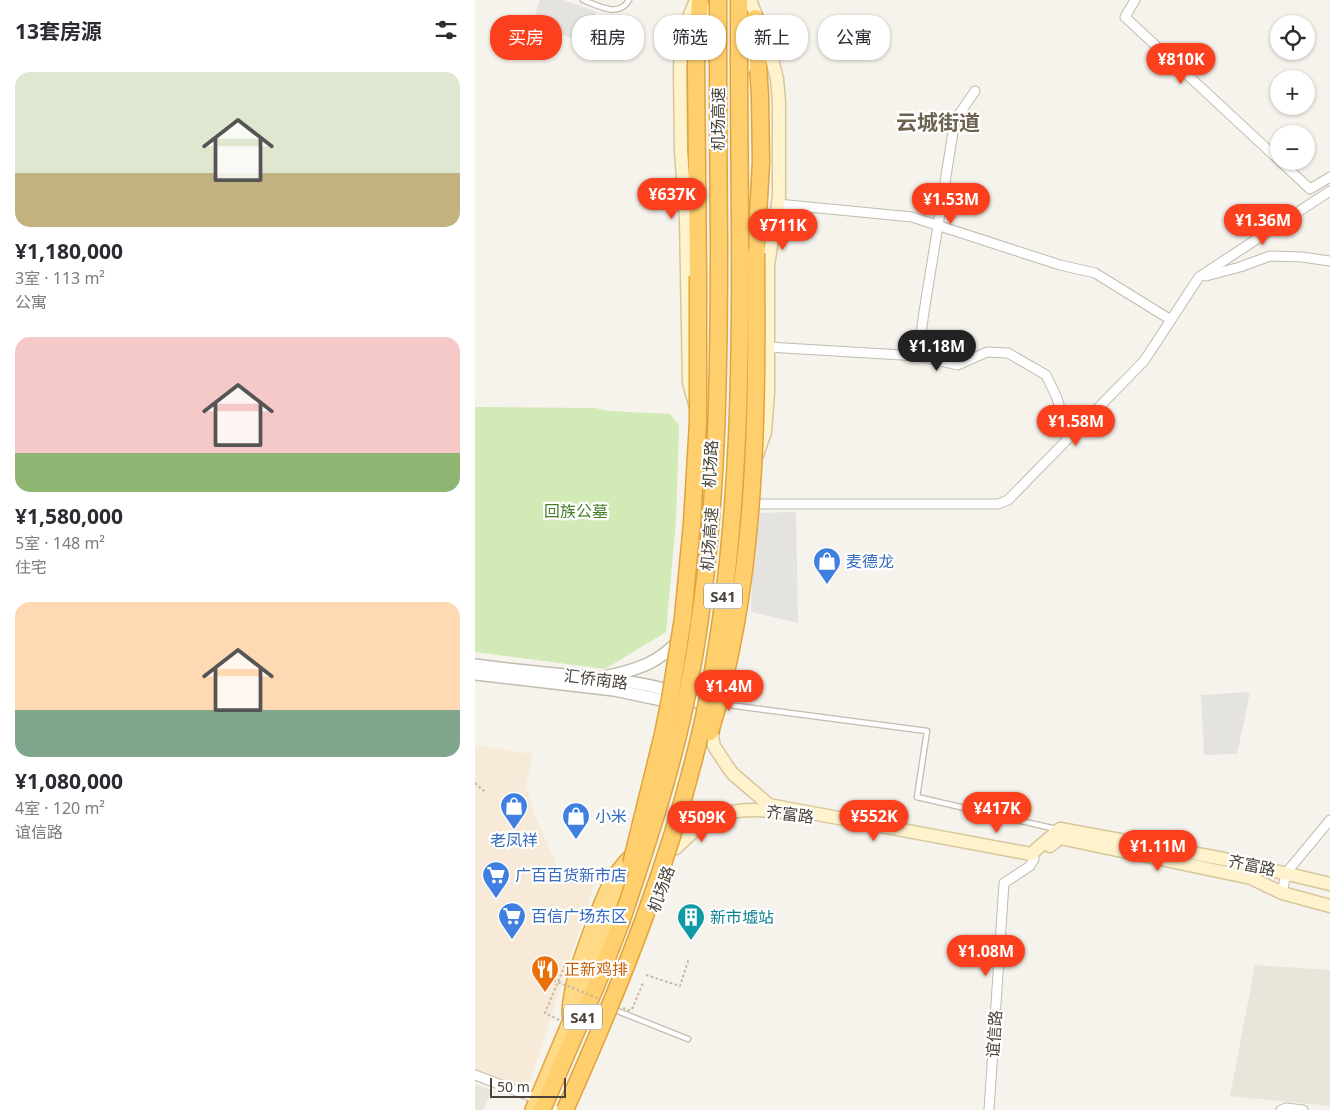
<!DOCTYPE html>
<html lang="zh">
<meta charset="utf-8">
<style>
body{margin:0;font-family:"Noto Sans","Noto Sans SC",sans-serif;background:#f7f7f7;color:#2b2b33;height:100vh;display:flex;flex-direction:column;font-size:19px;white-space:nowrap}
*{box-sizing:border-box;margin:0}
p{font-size:16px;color:#7c7c81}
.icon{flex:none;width:28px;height:28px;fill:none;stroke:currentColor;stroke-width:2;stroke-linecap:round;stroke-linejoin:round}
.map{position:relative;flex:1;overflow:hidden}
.details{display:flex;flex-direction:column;background:#fff;width:475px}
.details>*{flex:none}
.guide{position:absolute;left:15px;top:15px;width:475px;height:45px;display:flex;gap:10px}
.controls{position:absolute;left:795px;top:15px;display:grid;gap:10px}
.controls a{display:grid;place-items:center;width:45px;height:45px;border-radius:50%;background:#fff;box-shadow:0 1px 4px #0004;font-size:25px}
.scale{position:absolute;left:15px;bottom:12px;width:76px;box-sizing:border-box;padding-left:5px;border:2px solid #4b4439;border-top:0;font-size:14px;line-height:18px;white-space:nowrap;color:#4b4439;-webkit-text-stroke:4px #fff;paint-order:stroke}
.price{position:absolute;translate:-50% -42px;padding:0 11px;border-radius:18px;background:#fc3f1d;color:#fff;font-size:16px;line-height:32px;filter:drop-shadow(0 1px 2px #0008)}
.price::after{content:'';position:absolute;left:50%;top:30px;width:15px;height:11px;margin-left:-8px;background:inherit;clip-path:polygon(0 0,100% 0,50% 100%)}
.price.active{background:#222;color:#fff}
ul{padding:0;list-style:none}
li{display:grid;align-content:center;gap:10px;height:265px;padding:0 15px}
li span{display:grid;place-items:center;height:155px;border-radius:15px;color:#555}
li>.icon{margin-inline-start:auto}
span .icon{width:90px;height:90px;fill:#fffc;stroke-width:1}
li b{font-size:21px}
h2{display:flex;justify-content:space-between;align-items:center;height:60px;padding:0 15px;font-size:21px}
.pill{padding:0 18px;border-radius:20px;background:#fff;box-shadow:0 1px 4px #0004;font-size:18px;line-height:45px}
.pill.active{background:#fc3f1d;color:#fff}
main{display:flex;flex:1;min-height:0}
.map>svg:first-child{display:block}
</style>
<main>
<section class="details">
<h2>13套房源<svg class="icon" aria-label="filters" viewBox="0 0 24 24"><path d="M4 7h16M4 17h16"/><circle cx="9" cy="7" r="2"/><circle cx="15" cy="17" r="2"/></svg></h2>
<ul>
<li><span style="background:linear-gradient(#dfe7d0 65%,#c2b280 0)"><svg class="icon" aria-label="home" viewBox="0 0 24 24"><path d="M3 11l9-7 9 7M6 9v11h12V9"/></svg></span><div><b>¥1,180,000</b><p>3室 · 113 m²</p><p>公寓</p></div></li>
<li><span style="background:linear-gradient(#f6c9c9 75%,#8fb573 0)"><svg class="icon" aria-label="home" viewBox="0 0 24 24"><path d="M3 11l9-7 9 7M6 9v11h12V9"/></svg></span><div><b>¥1,580,000</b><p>5室 · 148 m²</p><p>住宅</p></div></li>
<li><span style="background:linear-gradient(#ffd9b3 70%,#7fa58c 0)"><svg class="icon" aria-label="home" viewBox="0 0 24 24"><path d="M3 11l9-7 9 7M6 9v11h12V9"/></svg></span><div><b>¥1,080,000</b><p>4室 · 120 m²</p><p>谊信路</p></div></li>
</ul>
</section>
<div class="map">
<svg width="855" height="1110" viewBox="0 0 855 1110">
<rect width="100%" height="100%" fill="#f6f3ec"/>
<g fill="#eae5da">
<polygon points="780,965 855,970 855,1106 755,1096"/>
<polygon points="0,1084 17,1090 8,1110 0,1110"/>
</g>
<polygon fill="#f7ead8" points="0,745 57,754 51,786 59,813 84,871 95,879 120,883 51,1093 0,1074"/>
<polygon fill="#d2eab5" points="0,407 120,408 135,411 195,414 204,425 201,521 191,632 130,669 0,652"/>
<g fill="#e5e3e0">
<polygon points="65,0 88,0 120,11 121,33 118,45 57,24"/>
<polygon points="321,512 323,623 276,612 279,513"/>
<polygon points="775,692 762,754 729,755 726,695"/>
</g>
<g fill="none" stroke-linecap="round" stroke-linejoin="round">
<g stroke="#c2bbae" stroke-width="7">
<g id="service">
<path d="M108 0C124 6 144 18 154 0"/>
<polyline points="246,704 452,731 442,797 581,829"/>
<polyline points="140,1010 213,1039"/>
</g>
</g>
<g stroke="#c2bbae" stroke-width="11">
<g id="minor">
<polyline points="660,0 650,17 804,160"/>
<polyline points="805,161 835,189 855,177"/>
<polyline points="303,204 437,217 585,265 620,273 696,320"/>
<polyline points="731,276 765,267 795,256 827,257 855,261"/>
<polyline points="293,347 443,356 483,365 512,352 533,353 571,375 582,398 586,412 600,431"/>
<polyline points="443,356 449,312 480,120 500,91"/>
<polyline points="265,504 523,504 533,500 669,361 724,277 855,191"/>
<polyline points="807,893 811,873 855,820"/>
<polyline points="0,1075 63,1099"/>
<polyline points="514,1110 529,883 555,866 559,859 556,854"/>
<polyline points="806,1110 811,1108 828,1110"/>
</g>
</g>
<g stroke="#c2bbae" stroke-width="14">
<g id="tertiary">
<path d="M0 665C30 669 61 672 91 675 132 679 202 683 234 710"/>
<polyline points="0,674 139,690 201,703"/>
<path d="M133 676C162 670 185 662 204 640"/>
</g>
</g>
<g stroke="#d6c79b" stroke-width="15">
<g id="secondary">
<polyline points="221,0 211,24 206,48 205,69 206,151 211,219 214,383 220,404 237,435"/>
<polyline points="228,7 238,56"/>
<polyline points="269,69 278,30"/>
<polyline points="266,477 282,455 290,432 293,393 293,265 304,197 304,102 302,79 295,51 275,0"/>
<polyline points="239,725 237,737 239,746 252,766 258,774 294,805 556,854 585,829 749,859 855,884"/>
<polyline points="575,846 585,838 776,878 807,893 855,906"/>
<path d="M201 848C212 838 224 824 238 818 257 809 283 809 304 812"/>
</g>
</g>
<g stroke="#e0a43c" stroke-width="18">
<g id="trunk">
<path d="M95 1014C96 985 106 961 115 935 126 906 134 878 157 856"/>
<polyline points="58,1110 115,975 161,853"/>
</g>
</g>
<g stroke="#e0a43c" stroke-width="19">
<g id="motorway">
<polyline points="264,0 264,57"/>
<polyline points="280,18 285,96 286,162 281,253"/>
<polyline points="223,276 221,66 225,0"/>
<polyline points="67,1110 121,986 146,922"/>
</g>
</g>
<g stroke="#c4b79f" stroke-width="2" stroke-dasharray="2.5 2.5" stroke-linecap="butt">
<polyline points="0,783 10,792"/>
<polyline points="171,975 205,986 214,958"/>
<polyline points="157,1009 168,983"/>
<polyline points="84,1020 70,1013 93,958"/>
</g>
<use href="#service" stroke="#fff" stroke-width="4.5"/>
<use href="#minor" stroke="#fff" stroke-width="9"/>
<use href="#tertiary" stroke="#fff" stroke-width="11"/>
<use href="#secondary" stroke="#fff3cd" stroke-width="12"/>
<use href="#trunk" stroke="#ffd985" stroke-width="15"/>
<use href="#motorway" stroke="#ffcf6e" stroke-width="16"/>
<g stroke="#e0a43c" stroke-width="19" stroke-linecap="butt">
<g id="motorway-bridge">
<path d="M235 732C283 577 282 413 281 253"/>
<polyline points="156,864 188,734 195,699 208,618 217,523 223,422 223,276"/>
<path d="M146 922C173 842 200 762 215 679 242 536 244 389 244 244 243 163 243 81 243 0"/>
<path d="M90 1110C147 983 199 853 229 717 275 501 264 276 264 57"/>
</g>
</g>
<g stroke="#c4b79f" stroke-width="2" stroke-dasharray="2.5 2.5" stroke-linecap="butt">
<polyline points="60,973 125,999"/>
<polyline points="148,1008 157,1011"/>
</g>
<use href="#motorway-bridge" stroke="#ffcf6e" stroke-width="16"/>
</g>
<defs>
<g id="shop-pin" transform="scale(1.4375)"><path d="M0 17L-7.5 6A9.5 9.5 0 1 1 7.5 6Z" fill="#3f7fe0" stroke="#fff"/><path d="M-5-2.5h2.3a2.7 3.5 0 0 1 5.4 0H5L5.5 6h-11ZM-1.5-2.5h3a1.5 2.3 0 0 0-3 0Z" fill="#fff"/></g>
<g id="supermarket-pin" transform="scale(1.4375)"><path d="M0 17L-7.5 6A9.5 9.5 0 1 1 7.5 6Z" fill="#3f7fe0" stroke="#fff"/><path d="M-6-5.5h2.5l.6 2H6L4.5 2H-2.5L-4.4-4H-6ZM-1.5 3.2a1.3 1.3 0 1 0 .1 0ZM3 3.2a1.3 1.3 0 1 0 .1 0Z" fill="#fff"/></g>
<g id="building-pin" transform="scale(1.4375)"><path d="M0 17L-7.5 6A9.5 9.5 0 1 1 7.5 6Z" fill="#0f9aa8" stroke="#fff"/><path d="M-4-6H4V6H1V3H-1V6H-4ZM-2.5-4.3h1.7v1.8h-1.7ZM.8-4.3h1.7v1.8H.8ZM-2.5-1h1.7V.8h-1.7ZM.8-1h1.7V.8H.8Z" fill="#fff"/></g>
<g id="restaurant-pin" transform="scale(1.4375)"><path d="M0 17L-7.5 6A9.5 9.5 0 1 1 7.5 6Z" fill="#e8710a" stroke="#fff"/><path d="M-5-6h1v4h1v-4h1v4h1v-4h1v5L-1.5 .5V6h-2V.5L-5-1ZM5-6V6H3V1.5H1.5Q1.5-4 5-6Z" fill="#fff"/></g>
</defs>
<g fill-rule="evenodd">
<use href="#shop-pin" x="352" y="561"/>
<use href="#shop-pin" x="39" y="806"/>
<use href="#shop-pin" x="101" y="816"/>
<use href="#supermarket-pin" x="21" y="875"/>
<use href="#supermarket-pin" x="37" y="916"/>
<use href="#building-pin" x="216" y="917"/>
<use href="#restaurant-pin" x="70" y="969"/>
</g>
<g text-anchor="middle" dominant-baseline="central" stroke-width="4.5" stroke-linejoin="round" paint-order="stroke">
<g fill="#fff" stroke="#817c74" stroke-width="1">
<rect x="229" y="583.5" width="38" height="25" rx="4"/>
<rect x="89" y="1004.5" width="38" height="25" rx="4"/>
</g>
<g font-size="15" font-weight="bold" fill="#4b4439">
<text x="248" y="596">S41</text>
<text x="108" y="1017">S41</text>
</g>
<g font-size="16" fill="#4b4439" stroke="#fff">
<text transform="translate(243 119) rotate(-90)">机场高速</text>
<text transform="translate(235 464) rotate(-87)">机场路</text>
<text transform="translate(234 539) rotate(-85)">机场高速</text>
<text transform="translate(121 679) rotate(7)">汇侨南路</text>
<text transform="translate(315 814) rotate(7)">齐富路</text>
<text transform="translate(777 865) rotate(12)">齐富路</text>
<text transform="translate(186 889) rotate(-70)">机场路</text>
<text transform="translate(519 1034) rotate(-86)">谊信路</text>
</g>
<g font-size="16" fill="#4a7f2a" stroke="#fff">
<text x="101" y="511">回族公墓</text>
</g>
<g font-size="16" fill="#366cbe" stroke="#fff" text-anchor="start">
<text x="371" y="561">麦德龙</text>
<text x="120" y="816">小米</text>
<text x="39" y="840" text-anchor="middle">老凤祥</text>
<text x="40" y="875">广百百货新市店</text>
<text x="56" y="916">百信广场东区</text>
</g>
<g font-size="16" fill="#0d838f" stroke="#fff" text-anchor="start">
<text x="235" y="917">新市墟站</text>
</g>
<g font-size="16" fill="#c56008" stroke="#fff" text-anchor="start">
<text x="89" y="969">正新鸡排</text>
</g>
<g font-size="21" font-weight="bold" fill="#6e6250" stroke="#fff">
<text x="463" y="122">云城街道</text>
</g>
</g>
</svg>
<div class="controls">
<a><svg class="icon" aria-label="locate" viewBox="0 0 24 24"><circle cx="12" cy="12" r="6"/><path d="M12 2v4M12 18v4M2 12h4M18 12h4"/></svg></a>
<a>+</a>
<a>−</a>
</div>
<div class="scale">50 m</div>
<b class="price" style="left:706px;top:85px">¥810K</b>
<b class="price" style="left:197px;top:220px">¥637K</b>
<b class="price" style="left:476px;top:225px">¥1.53M</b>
<b class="price" style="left:788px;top:246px">¥1.36M</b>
<b class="price" style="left:308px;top:251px">¥711K</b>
<b class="price active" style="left:462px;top:372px">¥1.18M</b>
<b class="price" style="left:601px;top:447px">¥1.58M</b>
<b class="price" style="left:254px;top:712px">¥1.4M</b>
<b class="price" style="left:522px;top:834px">¥417K</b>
<b class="price" style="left:399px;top:842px">¥552K</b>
<b class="price" style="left:227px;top:843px">¥509K</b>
<b class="price" style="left:683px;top:872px">¥1.11M</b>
<b class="price" style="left:511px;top:977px">¥1.08M</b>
<div class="guide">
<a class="pill active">买房</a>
<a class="pill">租房</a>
<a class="pill">筛选</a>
<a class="pill">新上</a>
<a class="pill">公寓</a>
</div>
</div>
</main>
